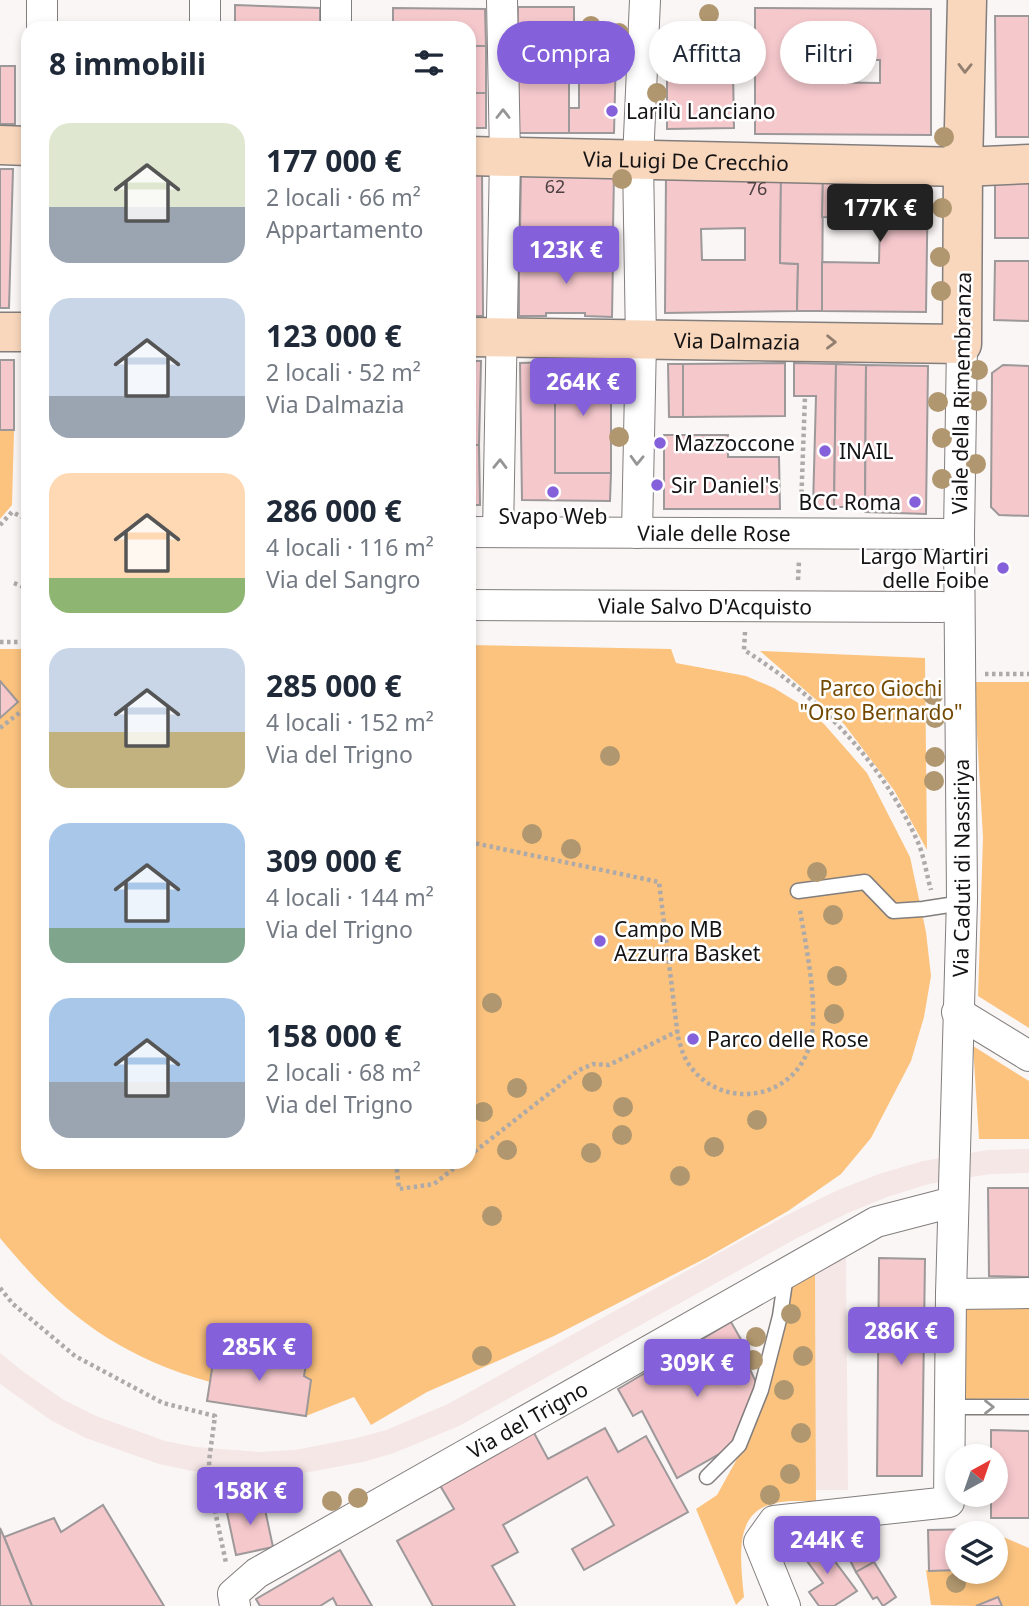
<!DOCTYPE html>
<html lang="it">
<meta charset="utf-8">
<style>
body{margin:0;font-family:"Noto Sans",sans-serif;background:#f6f6f7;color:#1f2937;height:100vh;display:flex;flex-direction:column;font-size:26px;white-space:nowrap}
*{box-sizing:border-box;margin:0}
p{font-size:23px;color:#747a83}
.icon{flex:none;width:38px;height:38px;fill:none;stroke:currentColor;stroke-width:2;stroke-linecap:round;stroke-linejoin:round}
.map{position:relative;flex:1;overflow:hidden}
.details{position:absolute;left:21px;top:21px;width:455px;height:1148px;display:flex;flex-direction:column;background:#fff;border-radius:21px;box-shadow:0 4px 10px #0003}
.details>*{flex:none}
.guide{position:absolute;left:497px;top:21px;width:427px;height:63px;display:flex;gap:14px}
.needle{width:46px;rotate:40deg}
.fabs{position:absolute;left:945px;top:1444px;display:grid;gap:14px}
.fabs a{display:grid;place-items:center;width:63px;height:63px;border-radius:50%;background:#fff;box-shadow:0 4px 10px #0003;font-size:35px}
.price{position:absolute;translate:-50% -60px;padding:0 16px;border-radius:7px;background:#8560db;color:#fff;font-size:23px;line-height:46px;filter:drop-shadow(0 2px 4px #0008)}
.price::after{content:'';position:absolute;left:50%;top:42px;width:21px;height:16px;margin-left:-10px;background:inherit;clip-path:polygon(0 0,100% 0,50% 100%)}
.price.on{background:#222;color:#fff}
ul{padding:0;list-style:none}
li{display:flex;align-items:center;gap:21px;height:175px;padding:0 28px}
li span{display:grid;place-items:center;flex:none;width:196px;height:140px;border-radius:21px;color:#555}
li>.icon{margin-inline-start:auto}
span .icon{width:84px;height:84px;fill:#fffc;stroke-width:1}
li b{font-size:30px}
h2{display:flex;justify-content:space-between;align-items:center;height:84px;padding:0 28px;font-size:30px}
.chip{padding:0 24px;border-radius:32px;background:#fff;box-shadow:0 4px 10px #0003;font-size:24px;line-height:63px}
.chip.on{background:#8560db;color:#fff}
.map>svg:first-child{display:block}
</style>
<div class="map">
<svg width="1029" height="1606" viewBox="0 0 1029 1606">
<rect width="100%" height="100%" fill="#faf6f5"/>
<g fill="#f5e7e5">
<polygon points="1029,1149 1029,1173 990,1174 929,1184 887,1197 848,1213 799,1237 459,1426 394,1453 363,1462 298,1474 260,1476 192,1471 159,1464 86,1438 52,1421 0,1384 0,1353 25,1373 64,1400 96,1416 165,1441 196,1447 259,1452 295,1450 357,1438 386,1430 448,1404 787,1215 838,1190 879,1174 923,1161 988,1150"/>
<polygon points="846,1252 848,1490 816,1490 815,1269"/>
</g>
<g fill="#fbc37e">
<polygon points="0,430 14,430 12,505 0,519"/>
<path d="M469 645 671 649 676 663 746 676 774 688 800 704 824 724 867 773 910 857 926 932 931 976 924 1017 911 1061 871 1138 841 1174 788 1211 706 1258 554 1336 427 1392 371 1425 354 1397 306 1416 207 1401 210 1382C115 1355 62 1313 0 1238V649H28V1162H469Z"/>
<polygon points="760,651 925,658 927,850 894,790 844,724"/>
<polygon points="974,682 1029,682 1029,1028 978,996 983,837"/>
<polygon points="973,1046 1029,1081 1029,1139 979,1139"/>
<path d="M815 1269 816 1502C737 1494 737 1532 744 1597L736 1605 696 1509 717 1495 748 1439 774 1366 792 1287Z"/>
<polygon points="957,1304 1029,1305 1029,1398 958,1399"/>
<polygon points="996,1534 1029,1548 1029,1606 1002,1606 998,1597 976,1606 931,1605 926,1570 996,1572"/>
</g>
<g fill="#f5c8cc" stroke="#9d9899" stroke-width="2" fill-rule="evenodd">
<polygon points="235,5 320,8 320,28 235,28"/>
<polygon points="518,7 574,7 574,54 569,54 569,133 516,133"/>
<polygon points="393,8 485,9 486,46 469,46 469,28 393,28"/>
<path d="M755 8 931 9V135L755 134ZM806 60H880V83L806 82Z"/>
<polygon points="995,16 1029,16 1029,137 996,137"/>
<rect x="469" y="46" width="17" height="47"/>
<polygon points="616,52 614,133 569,133 569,108 579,108 579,53"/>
<rect x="0" y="66" width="15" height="58"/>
<polygon points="733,68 734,128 667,129 667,69"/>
<rect x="469" y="93" width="17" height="35"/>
<polygon points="0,169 13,169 9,308 0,308"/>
<polygon points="469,173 482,173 483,316 469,316"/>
<polygon points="521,173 614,174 613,230 520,229"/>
<path d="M666 173 781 174 780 263 798 264 797 311 665 313ZM745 228V260H702L701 229Z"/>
<polygon points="781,174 823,174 822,311 797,311 798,264 780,263"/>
<polygon points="823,174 928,175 926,312 822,311 822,262 879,263 880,218 822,217"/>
<rect x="995" y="178" width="34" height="60"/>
<polygon points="553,255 578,255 578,259 613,259 612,317 585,316 585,313 546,313 546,316 519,316 519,258 553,258"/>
<polygon points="995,261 1029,261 1029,321 994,320"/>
<rect x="0" y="360" width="14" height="70"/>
<polygon points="469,361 481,361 479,445 469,445"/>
<polygon points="555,362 555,473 611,473 610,501 522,500 520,363"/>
<polygon points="555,362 611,363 611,473 555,473"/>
<polygon points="785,363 785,416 683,417 683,364"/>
<polygon points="794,363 836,364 834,507 813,507 816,396 794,396"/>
<polygon points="668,364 683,364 683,417 669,417"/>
<polygon points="836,364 866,365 865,507 834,507"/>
<polygon points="866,365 928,366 926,514 865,512"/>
<polygon points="1003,365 1029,366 1029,516 999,515 991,507 992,373"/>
<polygon points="664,435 728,435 728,457 779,457 780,509 664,509"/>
<polygon points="469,445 479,445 480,505 469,505"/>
<polygon points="0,681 18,702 0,718"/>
<polygon points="988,1188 1029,1188 1029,1277 989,1276"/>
<polygon points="879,1258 925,1259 922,1476 877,1476"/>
<polygon points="731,1322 747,1350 742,1352 760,1391 735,1445 677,1478 642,1411 633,1416 618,1389"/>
<polygon points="215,1350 306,1364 304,1376 311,1380 306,1416 207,1401"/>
<polygon points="605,1428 618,1452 646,1436 688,1512 584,1570 572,1549 614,1525 587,1477 503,1525 518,1552 492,1566 515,1606 433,1606 397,1541 454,1509 438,1482 532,1429 548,1459"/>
<polygon points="991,1430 1029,1431 1029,1518 991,1518 991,1494 996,1494 996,1456 991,1456"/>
<polygon points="263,1500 273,1547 236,1555 226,1508"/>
<polygon points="103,1505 164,1606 32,1606 4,1537 54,1518 61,1532"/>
<polygon points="854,1522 874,1562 856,1572 835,1531"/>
<polygon points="0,1528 4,1537 32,1606 0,1606"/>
<polygon points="984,1529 984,1533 957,1533 957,1570 929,1571 928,1530"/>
<polygon points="819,1540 857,1591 834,1606 819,1606 809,1592 823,1583 796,1546"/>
<polygon points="340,1550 372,1606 337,1606 333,1598 320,1606 260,1606 256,1599"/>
<polygon points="874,1562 896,1597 883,1606 877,1597 873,1599 856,1572"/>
<polygon points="998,1597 1002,1606 976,1606"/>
</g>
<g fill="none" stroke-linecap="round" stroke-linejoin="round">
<g stroke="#827e7d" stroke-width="17">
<g id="lane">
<polyline points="798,891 865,882 893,911 923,909 962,903"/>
<polyline points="948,1407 1029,1407"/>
<polyline points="707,1477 739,1445 761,1390 780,1316 786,1275"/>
</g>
</g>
<g stroke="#827e7d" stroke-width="32">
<g id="street">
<polyline points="42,28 42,0"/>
<polyline points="205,28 205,0"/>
<polyline points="336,28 336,0"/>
<path id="s1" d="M469 532 959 534"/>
<polyline points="498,532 505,157 502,0"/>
<polyline points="637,533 641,341 638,160 645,0"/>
<path id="s2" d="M469 605 942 607"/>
<polyline points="957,1012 1029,1056"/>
<polyline points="951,1294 1029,1293"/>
<path id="s3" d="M235 1606 233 1594 257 1573 876 1222 953 1202"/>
<path id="s4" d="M785 1606 759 1542 774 1521 949 1502 951 1294 962 899 959 534 962 344"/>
</g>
</g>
<g stroke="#827e7d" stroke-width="41">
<g id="secondary">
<polyline points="0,145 28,146"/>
<path id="s5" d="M469 156 963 167 1029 164"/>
<polyline points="0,332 28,332"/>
<path id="s6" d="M469 337 962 344 963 167 967 0"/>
</g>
</g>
<g stroke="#adaaa9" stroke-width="4.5" stroke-dasharray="3.5 3.5" stroke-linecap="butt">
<polyline points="801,507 805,396"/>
<polyline points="0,525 12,512 28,520"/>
<polyline points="798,580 799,561"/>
<polyline points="14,583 28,589"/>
<path d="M745 632 744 650C817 695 880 760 916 838 924 854 926 873 931 890"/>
<polyline points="0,642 24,642 25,649"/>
<polyline points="985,674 1029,674"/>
<polyline points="0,728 28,706"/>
<path d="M469 842 659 882 678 1037C681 1047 683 1057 690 1066 721 1109 787 1101 807 1053 822 1018 806 948 800 910"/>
<polyline points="469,1156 579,1070 593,1064 609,1065 678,1031"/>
<polyline points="396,1162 399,1189 434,1184 462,1162"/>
<polyline points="0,1288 13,1304 75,1356 163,1403 215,1416 209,1461 211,1492 226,1563"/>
</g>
<use href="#lane" stroke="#fff" stroke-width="14"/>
<use href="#street" stroke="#fff" stroke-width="30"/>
<use href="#secondary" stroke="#f9d7bc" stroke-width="38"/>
</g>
<g fill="#b0976f">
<circle cx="709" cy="14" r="10"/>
<circle cx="591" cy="26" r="10"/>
<circle cx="619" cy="33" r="10"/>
<circle cx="682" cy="37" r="10"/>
<circle cx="657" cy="93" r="10"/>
<circle cx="944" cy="137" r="10"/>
<circle cx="622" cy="179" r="10"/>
<circle cx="942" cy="208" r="10"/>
<circle cx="940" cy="257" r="10"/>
<circle cx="941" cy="291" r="10"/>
<circle cx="978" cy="370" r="10"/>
<circle cx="977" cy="401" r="10"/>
<circle cx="938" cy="402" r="10"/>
<circle cx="619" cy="437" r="10"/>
<circle cx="942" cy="438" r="10"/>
<circle cx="976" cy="464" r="10"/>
<circle cx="942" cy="479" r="10"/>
<circle cx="933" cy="695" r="10"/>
<circle cx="935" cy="718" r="10"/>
<circle cx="610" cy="756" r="10"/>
<circle cx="935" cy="757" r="10"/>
<circle cx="934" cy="781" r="10"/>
<circle cx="532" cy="834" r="10"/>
<circle cx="571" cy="849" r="10"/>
<circle cx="817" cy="872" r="10"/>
<circle cx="833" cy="915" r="10"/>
<circle cx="837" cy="976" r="10"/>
<circle cx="492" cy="1003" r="10"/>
<circle cx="834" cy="1014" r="10"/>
<circle cx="592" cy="1082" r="10"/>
<circle cx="517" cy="1088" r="10"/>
<circle cx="623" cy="1107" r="10"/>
<circle cx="483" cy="1112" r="10"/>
<circle cx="757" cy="1120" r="10"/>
<circle cx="622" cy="1135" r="10"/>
<circle cx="714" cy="1147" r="10"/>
<circle cx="507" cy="1150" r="10"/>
<circle cx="591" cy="1153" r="10"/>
<circle cx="680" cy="1176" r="10"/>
<circle cx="492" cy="1216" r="10"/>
<circle cx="791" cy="1314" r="10"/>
<circle cx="756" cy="1337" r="10"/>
<circle cx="482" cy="1356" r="10"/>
<circle cx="803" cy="1356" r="10"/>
<circle cx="753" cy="1360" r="10"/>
<circle cx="784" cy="1390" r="10"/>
<circle cx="801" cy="1433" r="10"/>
<circle cx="790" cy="1474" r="10"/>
<circle cx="770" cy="1495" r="10"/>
<circle cx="358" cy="1498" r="10"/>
<circle cx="332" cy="1501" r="10"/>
<circle cx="956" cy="1583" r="10"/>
</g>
<defs><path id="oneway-chevron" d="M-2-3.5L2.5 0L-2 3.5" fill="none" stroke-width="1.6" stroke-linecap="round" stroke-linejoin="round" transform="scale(1.75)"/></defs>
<g stroke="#927f70">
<use href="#oneway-chevron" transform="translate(965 68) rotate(91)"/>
<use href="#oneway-chevron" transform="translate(831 342) rotate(1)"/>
</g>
<g stroke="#969595">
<use href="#oneway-chevron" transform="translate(503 114) rotate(-90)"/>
<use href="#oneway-chevron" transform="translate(637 460) rotate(92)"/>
<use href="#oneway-chevron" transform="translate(500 464) rotate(-89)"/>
<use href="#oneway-chevron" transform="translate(989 1407)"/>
</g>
<g fill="#8560db" stroke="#fff" stroke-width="2.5">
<circle cx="612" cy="111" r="7"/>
<circle cx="660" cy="443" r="7"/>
<circle cx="825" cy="451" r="7"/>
<circle cx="657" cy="485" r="7"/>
<circle cx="553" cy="492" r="7"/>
<circle cx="915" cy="502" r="7"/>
<circle cx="1003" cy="568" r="7"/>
<circle cx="600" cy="941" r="7"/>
<circle cx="693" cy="1039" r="7"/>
</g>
<g text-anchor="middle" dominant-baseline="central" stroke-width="5" stroke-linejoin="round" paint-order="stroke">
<g font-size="18" fill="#4d4041">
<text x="555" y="186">62</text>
<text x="757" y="188">76</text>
</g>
<g font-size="21" fill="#151313" stroke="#fff" text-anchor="start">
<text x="626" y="111">Larilù Lanciano</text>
<text x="674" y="443">Mazzoccone</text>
<text x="839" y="451">INAIL</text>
<text x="671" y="485">Sir Daniel's</text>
<text x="901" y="502" text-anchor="end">BCC Roma</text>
<text x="553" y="516" text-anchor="middle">Svapo Web</text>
<text x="989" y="556" text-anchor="end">Largo Martiri<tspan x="989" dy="24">delle Foibe</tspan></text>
<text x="614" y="929">Campo MB<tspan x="614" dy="24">Azzurra Basket</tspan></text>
<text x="707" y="1039">Parco delle Rose</text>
</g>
<g font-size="21" fill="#151313" stroke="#fff">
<text stroke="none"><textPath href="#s5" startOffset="217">Via Luigi De Crecchio</textPath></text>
<text stroke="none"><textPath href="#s6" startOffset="268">Via Dalmazia</textPath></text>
<text transform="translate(961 393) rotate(-89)">Viale della Rimembranza</text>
<text stroke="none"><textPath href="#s1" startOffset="245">Viale delle Rose</textPath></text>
<text stroke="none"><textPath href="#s2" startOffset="236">Viale Salvo D'Acquisto</textPath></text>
<text stroke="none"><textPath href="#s4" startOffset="905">Via Caduti di Nassiriya</textPath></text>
<text stroke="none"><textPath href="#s3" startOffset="355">Via del Trigno</textPath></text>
</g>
<g font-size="21" fill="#734902" stroke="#fff">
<text x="881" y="688">Parco Giochi<tspan x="881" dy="24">"Orso Bernardo"</tspan></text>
</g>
</g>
</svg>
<div class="fabs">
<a><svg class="needle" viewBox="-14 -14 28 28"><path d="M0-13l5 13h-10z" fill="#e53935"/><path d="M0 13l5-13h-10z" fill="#747a83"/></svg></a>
<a><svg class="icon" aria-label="layers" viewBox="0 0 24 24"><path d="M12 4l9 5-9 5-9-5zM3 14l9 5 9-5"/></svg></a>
</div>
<b class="price on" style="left:880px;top:244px">177K €</b>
<b class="price" style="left:566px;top:286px">123K €</b>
<b class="price" style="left:583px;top:418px">264K €</b>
<b class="price" style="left:901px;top:1367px">286K €</b>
<b class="price" style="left:259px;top:1383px">285K €</b>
<b class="price" style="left:697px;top:1399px">309K €</b>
<b class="price" style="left:250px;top:1527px">158K €</b>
<b class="price" style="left:827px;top:1576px">244K €</b>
<div class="guide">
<a class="chip on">Compra</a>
<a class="chip">Affitta</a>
<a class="chip">Filtri</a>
</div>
<section class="details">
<h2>8 immobili<svg class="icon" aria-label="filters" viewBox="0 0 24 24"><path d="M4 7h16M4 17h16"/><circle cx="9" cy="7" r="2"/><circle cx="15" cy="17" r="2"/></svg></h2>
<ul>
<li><span style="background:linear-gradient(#dfe7d0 60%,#9aa5b1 0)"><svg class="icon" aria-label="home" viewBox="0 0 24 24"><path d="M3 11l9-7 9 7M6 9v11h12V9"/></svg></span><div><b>177 000 €</b><p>2 locali · 66 m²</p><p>Appartamento</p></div></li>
<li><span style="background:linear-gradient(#c9d6e8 70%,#9aa5b1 0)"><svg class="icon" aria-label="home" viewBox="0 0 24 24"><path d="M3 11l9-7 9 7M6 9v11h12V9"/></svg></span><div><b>123 000 €</b><p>2 locali · 52 m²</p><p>Via Dalmazia</p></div></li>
<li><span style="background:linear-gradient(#ffd9b3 75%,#8fb573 0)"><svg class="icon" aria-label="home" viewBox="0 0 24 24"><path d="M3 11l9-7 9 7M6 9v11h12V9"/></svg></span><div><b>286 000 €</b><p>4 locali · 116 m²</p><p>Via del Sangro</p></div></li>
<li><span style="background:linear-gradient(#c9d6e8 60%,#c2b280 0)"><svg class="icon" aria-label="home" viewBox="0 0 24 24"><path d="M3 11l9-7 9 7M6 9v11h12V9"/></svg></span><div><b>285 000 €</b><p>4 locali · 152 m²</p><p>Via del Trigno</p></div></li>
<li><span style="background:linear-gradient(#a9c7e8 75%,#7fa58c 0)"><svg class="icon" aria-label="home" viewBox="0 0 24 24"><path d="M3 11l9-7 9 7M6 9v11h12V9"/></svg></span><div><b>309 000 €</b><p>4 locali · 144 m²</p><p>Via del Trigno</p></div></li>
<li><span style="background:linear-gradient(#a9c7e8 60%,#9aa5b1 0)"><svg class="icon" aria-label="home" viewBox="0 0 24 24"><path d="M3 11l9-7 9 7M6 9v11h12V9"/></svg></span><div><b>158 000 €</b><p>2 locali · 68 m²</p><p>Via del Trigno</p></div></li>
</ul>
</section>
</div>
